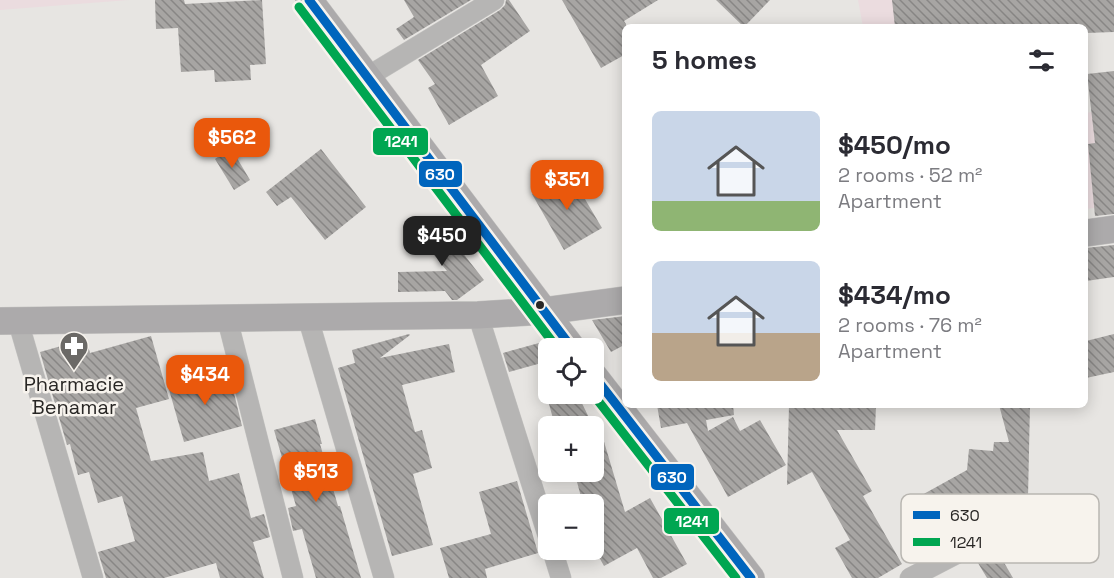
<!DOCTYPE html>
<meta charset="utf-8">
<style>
body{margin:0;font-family:"Space Grotesk",sans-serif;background:#f7f7f7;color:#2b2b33;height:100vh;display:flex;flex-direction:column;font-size:22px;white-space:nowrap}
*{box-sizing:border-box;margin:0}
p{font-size:20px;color:#7c7c81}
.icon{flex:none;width:33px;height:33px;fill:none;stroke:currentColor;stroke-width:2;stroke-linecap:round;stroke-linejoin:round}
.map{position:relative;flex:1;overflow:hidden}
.drawer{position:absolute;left:622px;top:24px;width:466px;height:384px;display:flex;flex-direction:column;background:#fff;border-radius:9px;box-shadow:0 3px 15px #0003}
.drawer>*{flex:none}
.buttons{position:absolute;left:538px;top:338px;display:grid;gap:12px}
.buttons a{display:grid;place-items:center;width:66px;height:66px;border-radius:9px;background:#fff;box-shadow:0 3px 15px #0003;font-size:30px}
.price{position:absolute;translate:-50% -51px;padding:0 14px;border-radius:12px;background:#ea580c;color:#fff;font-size:20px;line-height:39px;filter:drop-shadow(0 2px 3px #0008)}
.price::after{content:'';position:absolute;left:50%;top:36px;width:18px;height:14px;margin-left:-9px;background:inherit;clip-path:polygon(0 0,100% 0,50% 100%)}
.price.selected{background:#222;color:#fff}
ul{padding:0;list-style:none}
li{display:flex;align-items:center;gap:18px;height:150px;padding:0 30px}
li span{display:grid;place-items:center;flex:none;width:168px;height:120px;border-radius:9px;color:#555}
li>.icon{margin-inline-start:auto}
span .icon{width:72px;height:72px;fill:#fffc;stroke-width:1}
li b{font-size:26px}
h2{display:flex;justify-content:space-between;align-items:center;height:72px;padding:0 30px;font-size:26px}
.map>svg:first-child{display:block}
</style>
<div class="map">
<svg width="1114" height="578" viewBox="0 0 1114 578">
<defs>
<pattern id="building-back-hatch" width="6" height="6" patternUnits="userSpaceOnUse" patternTransform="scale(1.5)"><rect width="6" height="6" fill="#a7a5a3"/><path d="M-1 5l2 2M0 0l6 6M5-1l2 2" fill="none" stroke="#888685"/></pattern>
</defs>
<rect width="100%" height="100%" fill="#e7e5e2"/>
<g fill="#ebdcdf">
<polygon points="0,0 129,0 0,10"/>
<polygon points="858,0 1064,0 1067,27 863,27"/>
<polygon points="1114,108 1114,205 1086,209 1086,113"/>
</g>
<g fill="url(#building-back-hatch)">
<polygon points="155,0 184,0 185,4 262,0 266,64 250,65 251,80 215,82 214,70 181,72 178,28 156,29"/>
<polygon points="404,0 471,0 404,40 396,29 414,17"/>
<polygon points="506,0 509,0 530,31 481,65 498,96 449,125 428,88 435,84 418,60 500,10 505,5"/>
<polygon points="562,0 658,0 624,21 626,24 626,54 601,68"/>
<polygon points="716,0 770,0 744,27"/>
<polygon points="892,0 1114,0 1114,32 1086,33 1086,27 895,27"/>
<polygon points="1114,71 1114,214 1095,216 1088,144 1095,143 1087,74"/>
<polygon points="231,148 250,180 234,190 215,159"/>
<polygon points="321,149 366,207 325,240 291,197 277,206 266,192"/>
<polygon points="569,172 602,228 564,250 532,194"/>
<polygon points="436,219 484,280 457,300 452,300 445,291 398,292 398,272 447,271 417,234"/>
<polygon points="1114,245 1114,277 1086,281 1086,248"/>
<polygon points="626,316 626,344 611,352 592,320"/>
<polygon points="409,334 410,335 380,358 449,344 455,372 402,385 415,432 422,430 432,468 413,474 433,545 392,556 338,368 355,363 352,350"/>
<polygon points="1114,334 1114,372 1086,378 1086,341"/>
<polygon points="151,336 169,399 136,408 151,461 203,452 209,481 239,473 251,518 264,514 270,537 253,542 264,578 220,578 216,563 164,578 106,578 98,552 135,541 122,496 98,503 89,472 78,475 70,444 67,445 40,352 86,339 90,353"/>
<polygon points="539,343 545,362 509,372 503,353"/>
<polygon points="228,369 242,426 184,442 168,386"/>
<polygon points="546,393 577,393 593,426 555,426"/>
<polygon points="657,405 733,405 734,415 706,420 708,431 733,417 740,431 760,420 786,465 728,497 687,423 661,428"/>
<polygon points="789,405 876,406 875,430 837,430 872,491 863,496 902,564 878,578 852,578 835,548 850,540 812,472 787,485"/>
<polygon points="999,405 1030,405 1028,497 962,497 980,528 963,537 959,530 935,544 911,501 967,470 969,449 993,451 994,442 1009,442"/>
<polygon points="315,419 322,444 320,444 338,506 340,506 361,578 316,578 302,529 293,531 288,508 296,506 274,430"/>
<polygon points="599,425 625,512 650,498 687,564 661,578 653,578 637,548 604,566 594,548 594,504 583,504 574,471 594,471 594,426"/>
<polygon points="517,481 538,553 485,569 487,578 449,578 440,548 491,534 479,492"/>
<polygon points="995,547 1013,578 987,578 975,558"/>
</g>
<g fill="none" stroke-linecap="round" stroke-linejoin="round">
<g stroke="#c4c3c1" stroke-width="21">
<g id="street">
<polyline points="367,77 494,0"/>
<polyline points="478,315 549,539"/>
<polyline points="227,318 293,578"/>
<polyline points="308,318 384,578"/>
<polyline points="18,321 93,578"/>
<polyline points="552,549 561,578"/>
<polyline points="910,578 1018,522"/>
</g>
</g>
<g stroke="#c4c3c1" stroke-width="28">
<g id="secondary">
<polyline points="309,0 572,348"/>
<polyline points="1086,233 1114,229"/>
<polyline points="0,321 478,315 544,311 626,300"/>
<polyline points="594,376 751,578"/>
</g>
</g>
<use href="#street" stroke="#b6b5b4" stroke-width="20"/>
<use href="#secondary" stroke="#acaaab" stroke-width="27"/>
<g stroke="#f7f3ed" stroke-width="14">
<g id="bus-1">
<polyline points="309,0 572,348"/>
<polyline points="594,376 751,578"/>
</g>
</g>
<g stroke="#f7f3ed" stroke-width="14">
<g id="bus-2">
<polyline points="299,7 557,348"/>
<polyline points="592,393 736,578"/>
</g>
</g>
<use href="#bus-1" stroke="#0065bd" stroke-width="9"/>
<use href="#bus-2" stroke="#00a651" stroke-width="9"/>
</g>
<defs>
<g id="pharmacy-pin" transform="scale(1.5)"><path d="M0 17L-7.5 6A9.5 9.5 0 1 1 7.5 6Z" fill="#6b6966" stroke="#f7f3ed"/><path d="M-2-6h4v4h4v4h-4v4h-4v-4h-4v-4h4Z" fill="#fff"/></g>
</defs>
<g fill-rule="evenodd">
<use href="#pharmacy-pin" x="74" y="346"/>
</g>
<circle fill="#282624" stroke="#f7f3ed" stroke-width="2" cx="540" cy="305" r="5"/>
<g text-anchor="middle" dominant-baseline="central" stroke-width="5" stroke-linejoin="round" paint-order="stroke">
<g font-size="20" fill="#282624" stroke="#f7f3ed">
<text x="74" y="384">Pharmacie<tspan x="74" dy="23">Benamar</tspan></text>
</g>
</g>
<rect x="901" y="494" width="198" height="69" rx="9" fill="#f7f3ed" stroke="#b9b6b1" stroke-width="1.5"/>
<rect x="913" y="511" width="27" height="8" fill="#0065bd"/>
<rect x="913" y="538" width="27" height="8" fill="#00a651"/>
<g font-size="16" fill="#282624">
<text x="950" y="521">630</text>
<text x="950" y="548">1241</text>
</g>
<g stroke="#f7f3ed" stroke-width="2">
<rect x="372" y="127" width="57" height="29" rx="6" fill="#00a651"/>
<rect x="418" y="160" width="45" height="28" rx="6" fill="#0065bd"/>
<rect x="650" y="463" width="45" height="28" rx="6" fill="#0065bd"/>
<rect x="663" y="507" width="57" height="28" rx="6" fill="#00a651"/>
</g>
<g font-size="16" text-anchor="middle" font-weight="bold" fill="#fff">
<text x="401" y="147">1241</text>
<text x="440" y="180">630</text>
<text x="672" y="483">630</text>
<text x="692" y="527">1241</text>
</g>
</svg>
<div class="buttons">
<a><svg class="icon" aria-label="locate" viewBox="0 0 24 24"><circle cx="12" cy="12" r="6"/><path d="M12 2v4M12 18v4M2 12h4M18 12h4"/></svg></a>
<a>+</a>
<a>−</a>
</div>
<b class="price" style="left:232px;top:169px">$562</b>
<b class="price" style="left:567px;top:211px">$351</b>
<b class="price selected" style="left:442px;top:267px">$450</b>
<b class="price" style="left:205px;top:406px">$434</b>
<b class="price" style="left:316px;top:503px">$513</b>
<section class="drawer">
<h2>5 homes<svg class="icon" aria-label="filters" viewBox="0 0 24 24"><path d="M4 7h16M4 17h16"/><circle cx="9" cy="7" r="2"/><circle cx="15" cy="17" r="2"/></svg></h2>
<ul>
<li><span style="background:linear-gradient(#c9d6e8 75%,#8fb573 0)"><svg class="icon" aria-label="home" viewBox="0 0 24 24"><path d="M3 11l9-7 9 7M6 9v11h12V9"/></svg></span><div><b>$450/mo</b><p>2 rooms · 52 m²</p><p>Apartment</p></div></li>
<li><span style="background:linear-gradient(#c9d6e8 60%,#b9a48a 0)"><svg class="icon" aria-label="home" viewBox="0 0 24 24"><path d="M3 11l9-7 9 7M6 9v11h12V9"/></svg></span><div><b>$434/mo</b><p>2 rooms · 76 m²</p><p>Apartment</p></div></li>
</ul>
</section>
</div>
